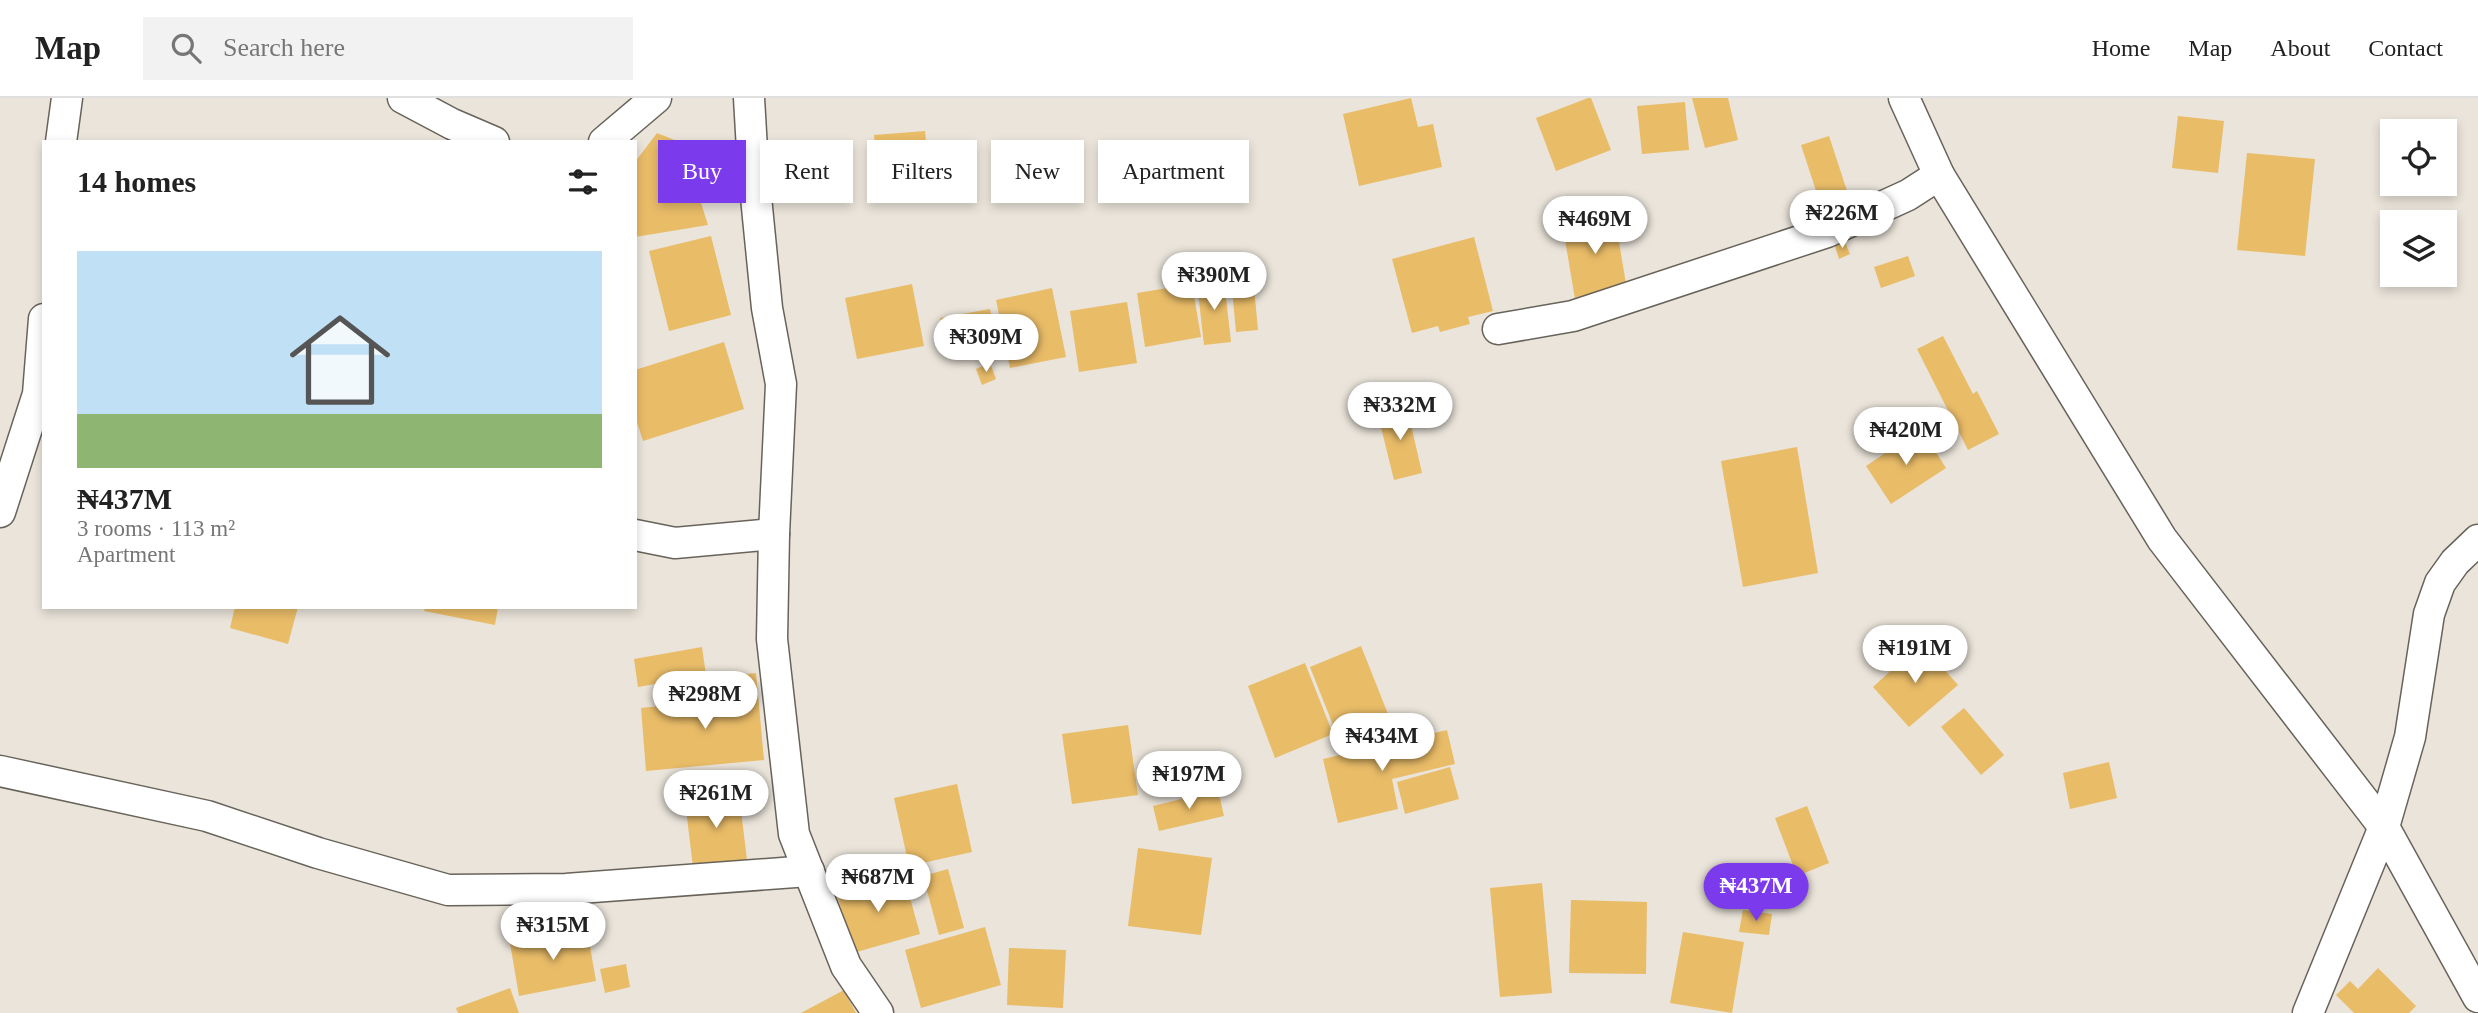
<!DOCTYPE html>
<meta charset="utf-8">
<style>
body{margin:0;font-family:Georgia,serif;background:#f2f2f2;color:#222;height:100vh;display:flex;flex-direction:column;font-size:26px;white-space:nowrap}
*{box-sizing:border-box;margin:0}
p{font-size:23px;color:#767676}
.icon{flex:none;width:38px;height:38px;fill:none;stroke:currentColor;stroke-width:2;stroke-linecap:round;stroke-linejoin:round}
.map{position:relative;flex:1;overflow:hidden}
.sheet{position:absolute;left:42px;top:42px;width:595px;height:469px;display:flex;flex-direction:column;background:#fff;border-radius:0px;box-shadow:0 4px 10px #0003}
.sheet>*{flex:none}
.top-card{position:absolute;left:658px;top:42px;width:665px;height:63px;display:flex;gap:14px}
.buttons{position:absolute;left:2380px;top:21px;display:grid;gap:14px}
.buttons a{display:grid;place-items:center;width:77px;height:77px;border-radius:0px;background:#fff;box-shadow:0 4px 10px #0003;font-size:35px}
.price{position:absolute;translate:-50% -60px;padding:0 16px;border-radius:24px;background:#fff;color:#222;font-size:23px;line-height:46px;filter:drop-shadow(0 2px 4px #0008)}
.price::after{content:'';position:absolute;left:50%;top:42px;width:21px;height:16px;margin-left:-10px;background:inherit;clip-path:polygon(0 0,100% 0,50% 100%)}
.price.current{background:#7c3aed;color:#fff}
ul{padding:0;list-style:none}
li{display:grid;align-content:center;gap:14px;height:371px;padding:0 35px}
li span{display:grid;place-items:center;height:217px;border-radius:0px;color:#555}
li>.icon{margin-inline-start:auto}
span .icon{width:126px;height:126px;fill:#fffc;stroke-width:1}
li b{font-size:30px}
h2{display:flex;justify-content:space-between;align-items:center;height:84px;padding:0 35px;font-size:30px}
.chip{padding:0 24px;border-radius:0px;background:#fff;box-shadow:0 4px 10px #0003;font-size:24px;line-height:63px}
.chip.current{background:#7c3aed;color:#fff}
header{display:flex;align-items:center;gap:42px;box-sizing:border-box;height:98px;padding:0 35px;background:#fff;border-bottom:2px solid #e0e0e0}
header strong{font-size:33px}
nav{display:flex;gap:38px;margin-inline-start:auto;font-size:24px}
.search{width:490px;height:63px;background:#f2f2f2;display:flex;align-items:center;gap:18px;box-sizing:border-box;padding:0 24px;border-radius:0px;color:#767676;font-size:26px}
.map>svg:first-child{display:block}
</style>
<header>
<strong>Map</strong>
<div class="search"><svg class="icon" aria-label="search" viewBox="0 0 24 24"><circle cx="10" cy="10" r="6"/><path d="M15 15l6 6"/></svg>Search here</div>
<nav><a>Home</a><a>Map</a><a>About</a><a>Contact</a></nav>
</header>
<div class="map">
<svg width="2478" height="915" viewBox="0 0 2478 915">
<rect width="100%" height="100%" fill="#eae4da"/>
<g fill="#e9bc68">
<polygon points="1411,0 1418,29 1433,26 1442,69 1359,88 1343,16"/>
<polygon points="1588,0 1591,0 1611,52 1556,73 1536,20"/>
<polygon points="1692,0 1728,0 1738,42 1705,50"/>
<polygon points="1685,4 1689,52 1642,56 1637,8"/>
<polygon points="2178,18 2224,23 2218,75 2172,70"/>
<polygon points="925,33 931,96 879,100 874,37"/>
<polygon points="657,35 682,45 708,127 635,139 635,64"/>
<polygon points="1829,38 1851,105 1823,114 1801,47"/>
<polygon points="2247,55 2315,61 2305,158 2237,152"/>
<polygon points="1614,114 1627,192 1575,201 1562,124"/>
<polygon points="711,138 731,217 669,233 649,153"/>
<polygon points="1474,139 1493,213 1468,219 1470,226 1440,234 1438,228 1412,235 1392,161"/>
<polygon points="1845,144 1850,156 1839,161 1835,148"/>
<polygon points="1908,158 1915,178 1881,190 1874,169"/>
<polygon points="1224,182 1231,244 1204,247 1197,185"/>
<polygon points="912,186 924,248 857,261 845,200"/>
<polygon points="1192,186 1201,239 1145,249 1137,195"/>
<polygon points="1254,189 1258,232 1236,234 1232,191"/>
<polygon points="1052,190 1066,259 1010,270 996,202"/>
<polygon points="1127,204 1137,265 1079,274 1070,213"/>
<polygon points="990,211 996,243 945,252 940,220"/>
<polygon points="1943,238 1973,296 1977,293 1999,336 1968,352 1917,251"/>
<polygon points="724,244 744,311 643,343 635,318 635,272"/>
<polygon points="990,265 996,281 982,287 976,271"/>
<polygon points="1406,305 1422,375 1394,382 1377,313"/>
<polygon points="1921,331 1946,370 1891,406 1866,368"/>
<polygon points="1797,349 1818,475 1743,489 1721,363"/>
<polygon points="235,509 298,509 288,546 230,530"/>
<polygon points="425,509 498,509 495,527 424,513"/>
<polygon points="1921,545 1958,587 1909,629 1873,589"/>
<polygon points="1361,548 1388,616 1337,637 1310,569"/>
<polygon points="702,549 706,577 638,589 634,561"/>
<polygon points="1305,565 1333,636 1275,660 1248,588"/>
<polygon points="756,575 764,662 646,673 641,610 738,600 736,577"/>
<polygon points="1964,610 2004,657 1981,677 1941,629"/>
<polygon points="1128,627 1138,697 1072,706 1062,636"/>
<polygon points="1447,632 1455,666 1392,681 1398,711 1338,725 1323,661"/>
<polygon points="2109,664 2117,700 2070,711 2063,675"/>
<polygon points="1450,669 1459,701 1405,716 1397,684"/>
<polygon points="957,686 972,754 909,768 894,700"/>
<polygon points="1218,692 1224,718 1159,733 1153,708"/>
<polygon points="739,696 747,762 693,769 685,703"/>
<polygon points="1807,708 1829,765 1797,778 1775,720"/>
<polygon points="1138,750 1212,760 1201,837 1128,828"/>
<polygon points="948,771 964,830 939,837 923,778"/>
<polygon points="904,778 920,836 853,855 837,796"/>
<polygon points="1542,785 1552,895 1500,899 1490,790"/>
<polygon points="1571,802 1647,804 1646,876 1569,875"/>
<polygon points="1743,812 1772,816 1769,837 1739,834"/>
<polygon points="985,829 1001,887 921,910 905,852"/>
<polygon points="587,831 596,883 519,898 510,845"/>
<polygon points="1683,834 1744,844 1732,915 1670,905"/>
<polygon points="1009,850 1066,852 1063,910 1007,907"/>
<polygon points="626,866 630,889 605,895 600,871"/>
<polygon points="2378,870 2416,908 2409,915 2354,915 2336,897 2350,883 2358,891"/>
<polygon points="510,890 519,915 458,915 456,910"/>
<polygon points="844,892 856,915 801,915"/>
</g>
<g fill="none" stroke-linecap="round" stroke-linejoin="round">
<g stroke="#68635a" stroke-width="33">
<g id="street">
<polyline points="403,0 452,26 494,44"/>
<polyline points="749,0 753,69 767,210 781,286 774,436"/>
<polyline points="1904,0 1939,77 2162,441 2384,729 2478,899"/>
<polyline points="61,44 67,0"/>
<polyline points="604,44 656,0"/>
<polyline points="1498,231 1573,218 1827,134 1908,97 1939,77"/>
<polyline points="0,414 38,296 44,221"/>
<polyline points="635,437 675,445 774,436 772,541 794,736 846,868 878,915"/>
<polyline points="0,673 207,718 318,755 448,792 566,791 809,773"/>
<polyline points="2308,915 2384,729 2410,639 2429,516 2440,485 2455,464 2478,442"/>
</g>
</g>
<use href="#street" stroke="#fff" stroke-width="30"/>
</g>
</svg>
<div class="buttons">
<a><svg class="icon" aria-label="locate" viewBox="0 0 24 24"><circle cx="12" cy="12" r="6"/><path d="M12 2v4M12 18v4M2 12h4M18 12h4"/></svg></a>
<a><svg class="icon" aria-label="layers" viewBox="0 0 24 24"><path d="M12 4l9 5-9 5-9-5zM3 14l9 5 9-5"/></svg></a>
</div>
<b class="price" style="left:1842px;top:152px">₦226M</b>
<b class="price" style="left:1595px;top:158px">₦469M</b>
<b class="price" style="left:1214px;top:214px">₦390M</b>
<b class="price" style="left:986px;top:276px">₦309M</b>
<b class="price" style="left:1400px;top:344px">₦332M</b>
<b class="price" style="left:1906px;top:369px">₦420M</b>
<b class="price" style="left:1915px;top:587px">₦191M</b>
<b class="price" style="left:705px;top:633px">₦298M</b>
<b class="price" style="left:1382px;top:675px">₦434M</b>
<b class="price" style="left:1189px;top:713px">₦197M</b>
<b class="price" style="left:716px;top:732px">₦261M</b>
<b class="price" style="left:878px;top:816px">₦687M</b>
<b class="price current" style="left:1756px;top:825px">₦437M</b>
<b class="price" style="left:553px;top:864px">₦315M</b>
<div class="top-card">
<a class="chip current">Buy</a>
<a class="chip">Rent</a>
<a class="chip">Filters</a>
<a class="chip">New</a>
<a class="chip">Apartment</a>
</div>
<section class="sheet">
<h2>14 homes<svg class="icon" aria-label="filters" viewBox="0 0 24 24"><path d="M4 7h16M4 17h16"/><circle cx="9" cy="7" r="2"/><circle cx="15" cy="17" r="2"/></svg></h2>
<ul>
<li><span style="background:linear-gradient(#bfe0f5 75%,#8fb573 0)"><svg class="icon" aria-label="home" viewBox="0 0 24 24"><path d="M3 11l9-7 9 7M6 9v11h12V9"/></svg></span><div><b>₦437M</b><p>3 rooms · 113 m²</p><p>Apartment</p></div></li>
</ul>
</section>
</div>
